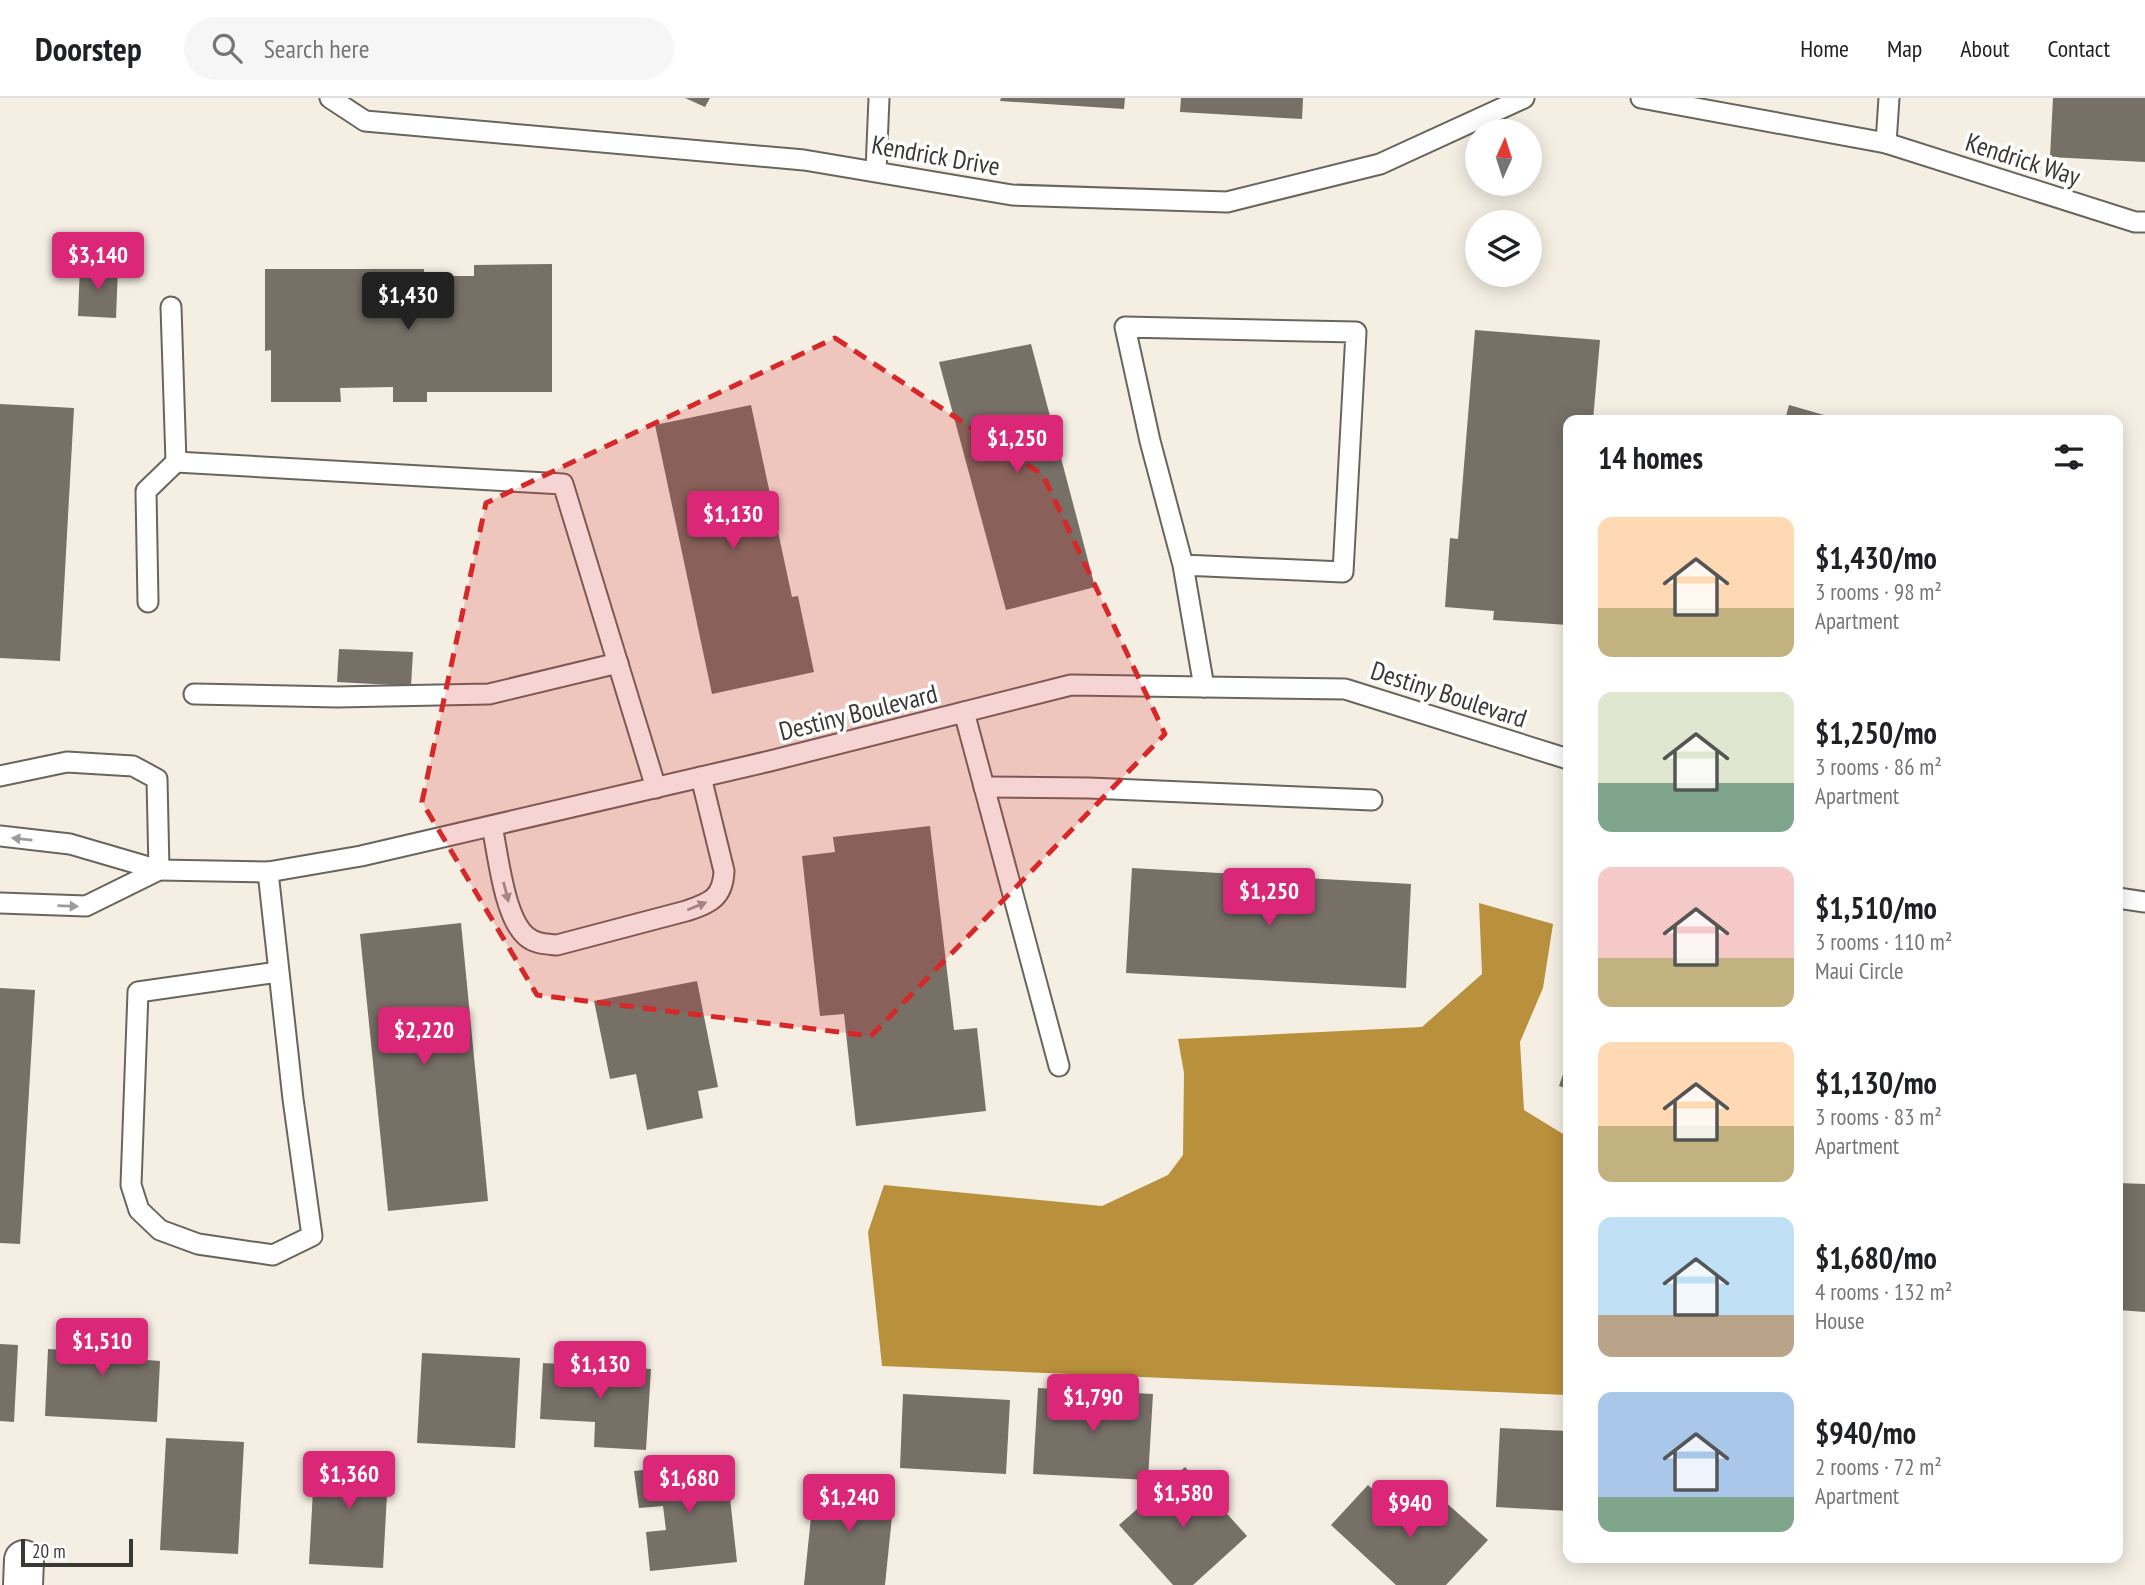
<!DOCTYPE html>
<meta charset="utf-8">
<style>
body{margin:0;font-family:"PT Sans Narrow",sans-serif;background:#f6f6f6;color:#202124;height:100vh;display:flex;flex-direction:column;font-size:26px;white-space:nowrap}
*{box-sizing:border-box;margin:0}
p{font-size:23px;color:#757577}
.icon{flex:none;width:38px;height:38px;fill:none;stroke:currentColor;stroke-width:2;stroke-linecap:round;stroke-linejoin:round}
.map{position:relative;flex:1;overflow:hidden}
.drawer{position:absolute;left:1563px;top:317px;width:560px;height:1148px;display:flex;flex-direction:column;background:#fff;border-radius:14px;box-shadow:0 4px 18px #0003}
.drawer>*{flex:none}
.needle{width:46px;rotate:3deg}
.controls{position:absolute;left:1465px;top:21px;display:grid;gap:14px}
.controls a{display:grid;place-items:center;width:77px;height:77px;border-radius:50%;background:#fff;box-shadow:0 4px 18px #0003;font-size:35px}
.scale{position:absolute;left:21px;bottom:18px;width:112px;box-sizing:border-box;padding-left:7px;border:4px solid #3a3834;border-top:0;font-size:19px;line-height:24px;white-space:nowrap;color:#3a3834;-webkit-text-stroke:5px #fff;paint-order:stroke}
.price{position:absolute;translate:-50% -60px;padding:0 16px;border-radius:7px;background:#db2777;color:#fff;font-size:23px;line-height:46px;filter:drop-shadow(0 2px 4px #0008)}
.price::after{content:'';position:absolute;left:50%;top:42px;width:21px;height:16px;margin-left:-10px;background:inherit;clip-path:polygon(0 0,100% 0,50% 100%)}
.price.active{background:#222;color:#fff}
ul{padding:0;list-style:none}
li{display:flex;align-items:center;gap:21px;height:175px;padding:0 35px}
li span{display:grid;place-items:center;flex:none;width:196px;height:140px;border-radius:14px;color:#555}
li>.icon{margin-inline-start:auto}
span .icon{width:84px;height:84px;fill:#fffc;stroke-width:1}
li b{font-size:30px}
h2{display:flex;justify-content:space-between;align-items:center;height:84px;padding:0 35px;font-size:30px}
header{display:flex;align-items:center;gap:42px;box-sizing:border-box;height:98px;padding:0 35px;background:#fff;border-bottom:2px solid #e0e0e0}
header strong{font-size:33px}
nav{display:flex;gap:38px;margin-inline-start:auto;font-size:24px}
.search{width:490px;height:63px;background:#f6f6f6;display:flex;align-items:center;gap:18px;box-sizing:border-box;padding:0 24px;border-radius:38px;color:#757577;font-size:26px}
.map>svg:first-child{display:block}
</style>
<header>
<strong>Doorstep</strong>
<div class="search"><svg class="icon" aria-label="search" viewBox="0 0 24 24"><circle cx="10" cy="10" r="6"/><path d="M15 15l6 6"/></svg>Search here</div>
<nav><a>Home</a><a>Map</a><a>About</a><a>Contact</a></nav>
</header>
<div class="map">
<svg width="2145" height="1487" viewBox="0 0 2145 1487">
<rect width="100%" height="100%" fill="#f4eee3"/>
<polygon fill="#b9903b" points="1479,805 1553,826 1543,890 1520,944 1524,1012 1568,1039 1568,1297 882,1268 868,1134 884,1087 1102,1108 1168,1077 1183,1057 1184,975 1178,941 1422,929 1482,876"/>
<g fill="#767067">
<polygon points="685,0 710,0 705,9"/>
<polygon points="1001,0 1125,0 1124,11 1000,3"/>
<polygon points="1181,0 1303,0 1302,21 1180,14"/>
<polygon points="2053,0 2145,0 2145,64 2050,59"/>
<polygon points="552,166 552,294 427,294 427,304 393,304 393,289 340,290 341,304 271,304 271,252 265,253 265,171 424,171 424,178 474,178 474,167"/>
<polygon points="80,167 118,169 116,220 78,218"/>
<polygon points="1475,232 1600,242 1593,322 1568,322 1568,527 1493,522 1494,513 1445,509 1450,440 1458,441"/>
<polygon points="1031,246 1095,489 1006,512 939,264"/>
<polygon points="0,306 74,310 60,563 0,560"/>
<polygon points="751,307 792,499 798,498 814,574 712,596 655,327"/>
<polygon points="1789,307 1838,321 1838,322 1785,322"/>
<polygon points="339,551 413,554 411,588 337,584"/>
<polygon points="930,728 954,932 977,930 986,1013 856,1028 844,916 820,918 802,758 835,754 833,739"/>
<polygon points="1132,770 1411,786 1406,890 1126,875"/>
<polygon points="461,825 488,1103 388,1113 360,836"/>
<polygon points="697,883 718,989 698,993 703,1020 647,1032 636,976 610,981 594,903"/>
<polygon points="0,890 35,892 20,1146 0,1145"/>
<polygon points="1568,961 1568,991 1559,988"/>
<polygon points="2118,1085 2145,1086 2145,1214 2118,1212"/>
<polygon points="79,1225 134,1228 132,1261 160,1263 157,1324 45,1318 48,1251 78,1253"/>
<polygon points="0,1246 18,1247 14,1324 0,1323"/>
<polygon points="422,1255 520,1260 515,1350 417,1345"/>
<polygon points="543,1265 651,1271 646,1352 594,1349 595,1324 540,1321"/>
<polygon points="1038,1290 1153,1296 1148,1382 1033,1376"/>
<polygon points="903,1296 1010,1302 1006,1376 900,1370"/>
<polygon points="1500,1330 1568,1333 1568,1413 1496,1409"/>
<polygon points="166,1340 244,1344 238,1456 160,1452"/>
<polygon points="315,1355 389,1359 383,1470 309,1466"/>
<polygon points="726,1363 737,1464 650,1473 646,1434 666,1432 663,1408 639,1410 634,1373"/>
<polygon points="1185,1369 1247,1438 1193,1487 1173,1487 1119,1427"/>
<polygon points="815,1380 895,1389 885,1487 804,1487"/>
<polygon points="1368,1387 1415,1430 1442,1401 1488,1442 1446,1487 1396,1487 1331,1427"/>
</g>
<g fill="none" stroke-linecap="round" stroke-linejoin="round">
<g stroke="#6a655c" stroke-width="23">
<g id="service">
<polyline points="330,0 365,23 804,62 1012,97 1227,104 1380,66 1524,0"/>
<polyline points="1641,0 1886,45 2135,124 2145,124"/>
<polyline points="1886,45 1889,0"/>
<polyline points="876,73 879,0"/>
<polyline points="171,209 176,364 563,386 656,690"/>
<polyline points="1183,467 1150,343 1125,229 1356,234 1343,474 1183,467 1204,589"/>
<polyline points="148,504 146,393 176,364"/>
<polyline points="194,596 337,599 489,596 618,565"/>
<polyline points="964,614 1059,968"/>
<polyline points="0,678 67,664 133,668 157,681 159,772"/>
<polyline points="984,689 1089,690 1372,702"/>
<path d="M492 728C498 756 504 819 526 838 535 846 546 846 557 847L686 813C710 805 723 800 724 773L701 679"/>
<polyline points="0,738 70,746 159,772 268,774 361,758 770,663 1071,587 1345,591 1568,661"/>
<polyline points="268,774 293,1001 312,1138 273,1157 198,1146 160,1132 139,1112 131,1087 138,894 278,874"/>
<polyline points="2118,800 2145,804"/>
<polyline points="0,805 86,808 159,772"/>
</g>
</g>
<g stroke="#6a655c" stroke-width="42">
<polyline id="minor" points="23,1487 24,1462"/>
</g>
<use href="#service" stroke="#fff" stroke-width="19"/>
<use href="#minor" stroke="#fff" stroke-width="38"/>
</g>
<defs><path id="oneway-solid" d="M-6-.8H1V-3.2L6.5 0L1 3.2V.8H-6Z" transform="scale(1.75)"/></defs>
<g fill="#9c9c9a">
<use href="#oneway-solid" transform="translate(22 741) rotate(-174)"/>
<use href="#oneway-solid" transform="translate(506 794) rotate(76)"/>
<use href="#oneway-solid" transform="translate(68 808) rotate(2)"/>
<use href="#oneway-solid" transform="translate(697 808) rotate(-22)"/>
</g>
<path fill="#d62828" fill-opacity="0.2" stroke="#d62828" stroke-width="5" stroke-dasharray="14 9" stroke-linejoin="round" d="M835 240 1043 377 1165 636 871 938 537 897 422 704 486 405Z"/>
<g text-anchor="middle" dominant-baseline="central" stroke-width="7" stroke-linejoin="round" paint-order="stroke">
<g font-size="26" fill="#3a3834" stroke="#fff">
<text transform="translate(936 57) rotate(10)">Kendrick Drive</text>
<text transform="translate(2023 61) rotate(18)">Kendrick Way</text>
<text transform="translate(1449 596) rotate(18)">Destiny Boulevard</text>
<text transform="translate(858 614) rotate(-14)">Destiny Boulevard</text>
</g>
</g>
</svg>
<div class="controls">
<a><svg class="needle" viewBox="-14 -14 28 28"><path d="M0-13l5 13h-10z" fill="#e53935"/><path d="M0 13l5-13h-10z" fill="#757577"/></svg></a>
<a><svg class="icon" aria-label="layers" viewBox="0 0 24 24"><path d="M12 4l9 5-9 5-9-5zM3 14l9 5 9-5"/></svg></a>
</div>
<div class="scale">20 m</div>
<b class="price" style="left:98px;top:194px">$3,140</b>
<b class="price active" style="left:408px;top:234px">$1,430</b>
<b class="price" style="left:1017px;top:377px">$1,250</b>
<b class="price" style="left:733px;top:453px">$1,130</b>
<b class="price" style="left:1269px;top:830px">$1,250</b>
<b class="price" style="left:424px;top:969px">$2,220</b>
<b class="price" style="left:102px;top:1280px">$1,510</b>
<b class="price" style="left:600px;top:1303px">$1,130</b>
<b class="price" style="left:1093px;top:1336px">$1,790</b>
<b class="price" style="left:349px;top:1413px">$1,360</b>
<b class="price" style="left:689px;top:1417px">$1,680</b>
<b class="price" style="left:1183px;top:1432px">$1,580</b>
<b class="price" style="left:849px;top:1436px">$1,240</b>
<b class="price" style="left:1410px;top:1442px">$940</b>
<section class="drawer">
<h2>14 homes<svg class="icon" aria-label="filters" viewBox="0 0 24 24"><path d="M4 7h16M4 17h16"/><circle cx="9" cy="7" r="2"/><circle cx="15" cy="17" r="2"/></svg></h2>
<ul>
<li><span style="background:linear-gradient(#ffd9b3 65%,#c2b280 0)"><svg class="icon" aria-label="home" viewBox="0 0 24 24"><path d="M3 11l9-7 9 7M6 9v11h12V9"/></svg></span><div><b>$1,430/mo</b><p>3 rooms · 98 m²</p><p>Apartment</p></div></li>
<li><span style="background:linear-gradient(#dfe7d0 65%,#7fa58c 0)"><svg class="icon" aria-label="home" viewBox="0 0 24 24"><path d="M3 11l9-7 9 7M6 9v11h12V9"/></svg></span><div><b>$1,250/mo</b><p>3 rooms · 86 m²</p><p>Apartment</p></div></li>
<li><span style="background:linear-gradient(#f6c9c9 65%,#c2b280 0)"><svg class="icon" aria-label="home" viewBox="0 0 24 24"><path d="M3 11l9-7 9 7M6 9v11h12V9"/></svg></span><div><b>$1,510/mo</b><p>3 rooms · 110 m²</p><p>Maui Circle</p></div></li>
<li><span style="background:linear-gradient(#ffd9b3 60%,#c2b280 0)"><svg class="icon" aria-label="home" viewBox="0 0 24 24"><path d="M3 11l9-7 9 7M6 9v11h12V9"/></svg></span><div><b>$1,130/mo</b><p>3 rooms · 83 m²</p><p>Apartment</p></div></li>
<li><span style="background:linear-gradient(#bfe0f5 70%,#b9a48a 0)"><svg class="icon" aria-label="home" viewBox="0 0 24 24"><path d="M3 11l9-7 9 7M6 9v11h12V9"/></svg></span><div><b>$1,680/mo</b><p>4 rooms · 132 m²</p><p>House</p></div></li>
<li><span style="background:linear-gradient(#a9c7e8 75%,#7fa58c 0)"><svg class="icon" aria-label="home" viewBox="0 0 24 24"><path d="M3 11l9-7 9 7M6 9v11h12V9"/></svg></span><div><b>$940/mo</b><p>2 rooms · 72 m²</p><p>Apartment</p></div></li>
</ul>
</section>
</div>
